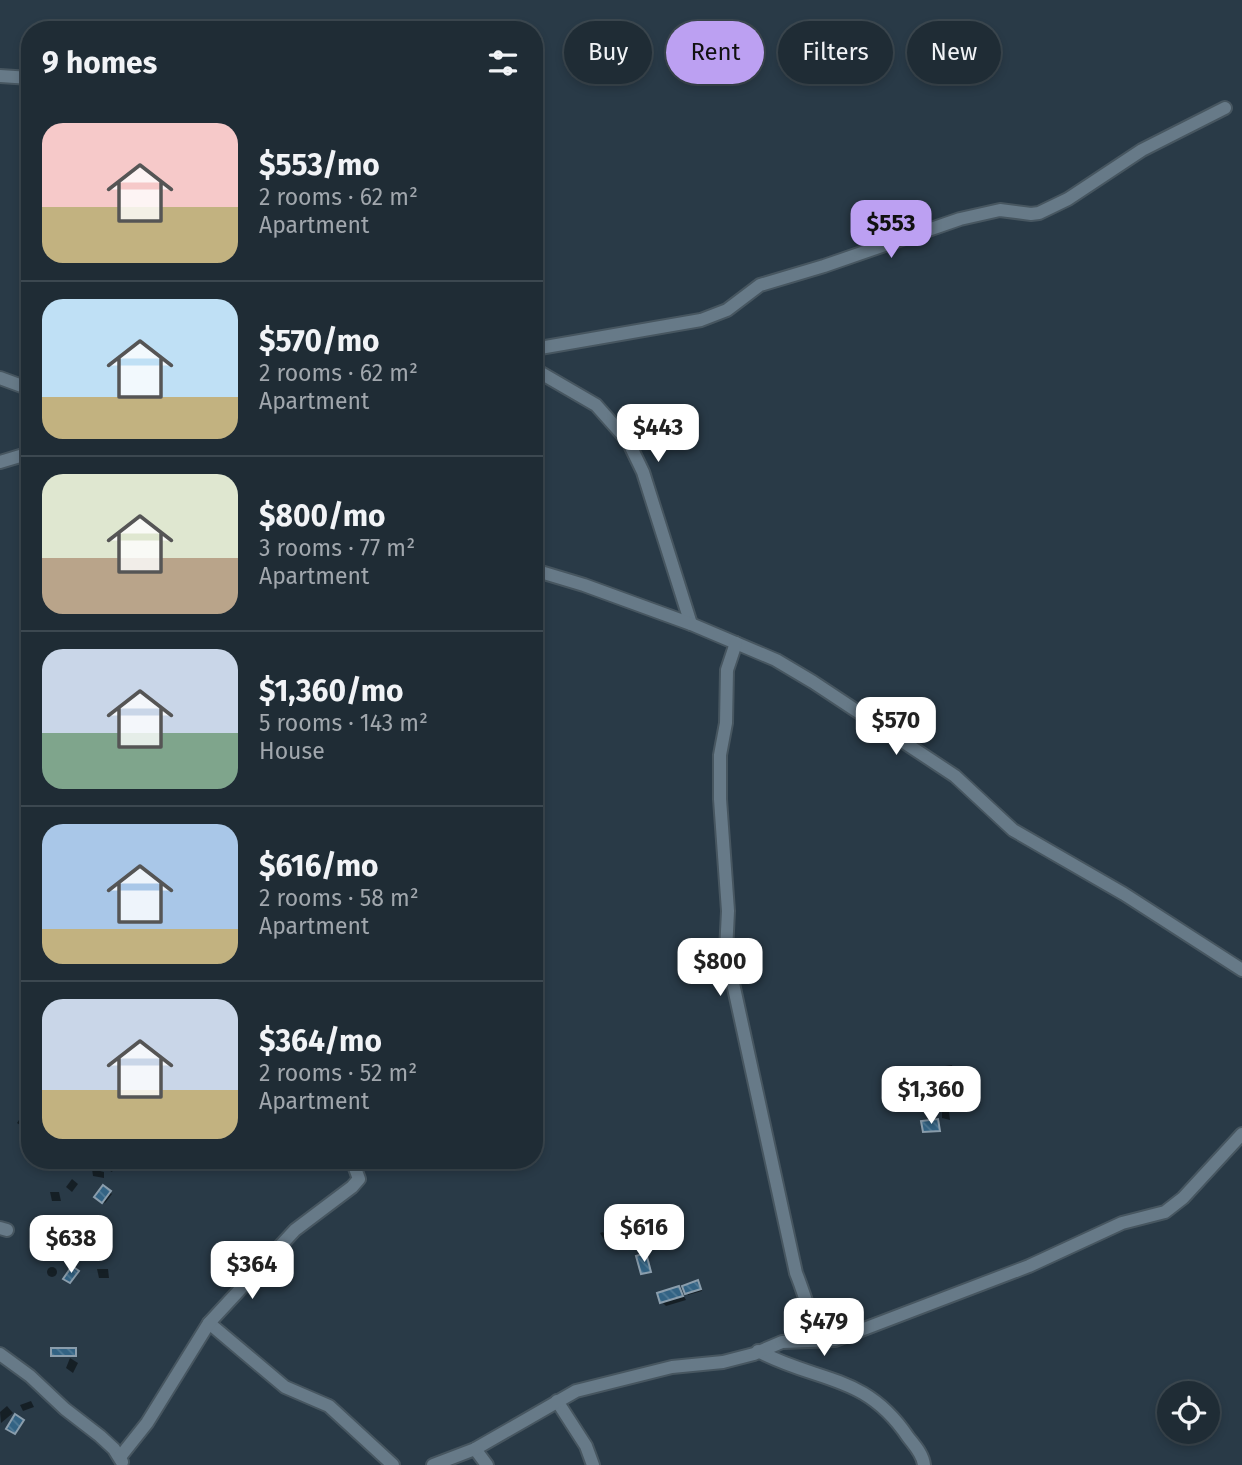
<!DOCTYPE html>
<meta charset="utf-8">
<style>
body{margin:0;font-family:"Fira Sans",sans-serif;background:#2c3841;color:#f1f3f6;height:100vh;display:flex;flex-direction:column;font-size:26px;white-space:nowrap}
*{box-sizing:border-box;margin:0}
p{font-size:23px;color:#a1a7ad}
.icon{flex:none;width:38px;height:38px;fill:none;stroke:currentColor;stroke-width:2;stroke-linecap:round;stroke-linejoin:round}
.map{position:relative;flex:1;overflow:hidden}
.sheet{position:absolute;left:21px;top:21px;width:522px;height:1148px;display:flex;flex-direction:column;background:#1f2c35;border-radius:28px;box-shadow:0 4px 10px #0003,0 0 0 2px #3c4850}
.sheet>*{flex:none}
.top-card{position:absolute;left:564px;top:21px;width:572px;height:63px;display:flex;gap:14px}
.tools{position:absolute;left:1157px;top:1381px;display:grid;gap:14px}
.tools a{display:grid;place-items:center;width:63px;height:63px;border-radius:50%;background:#1f2c35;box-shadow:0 4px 10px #0003,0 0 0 2px #3c4850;font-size:35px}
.price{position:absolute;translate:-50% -60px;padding:0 16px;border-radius:14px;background:#fff;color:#222;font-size:23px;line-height:46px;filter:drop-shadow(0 2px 4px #0008)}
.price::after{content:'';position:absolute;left:50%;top:42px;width:21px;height:16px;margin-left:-10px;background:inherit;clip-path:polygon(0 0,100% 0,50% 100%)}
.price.on{background:#bca0f2;color:#111}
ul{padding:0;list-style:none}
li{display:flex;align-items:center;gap:21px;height:175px;padding:0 21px}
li+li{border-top:2px solid #3c4850}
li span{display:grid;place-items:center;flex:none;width:196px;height:140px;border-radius:21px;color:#555}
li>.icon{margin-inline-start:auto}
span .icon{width:84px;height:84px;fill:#fffc;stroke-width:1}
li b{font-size:30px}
h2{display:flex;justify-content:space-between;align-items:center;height:84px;padding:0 21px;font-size:30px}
.tag{padding:0 24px;border-radius:32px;background:#1f2c35;box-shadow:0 4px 10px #0003,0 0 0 2px #3c4850;font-size:24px;line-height:63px}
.tag.on{background:#bca0f2;color:#111}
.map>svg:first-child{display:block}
</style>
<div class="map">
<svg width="1242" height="1465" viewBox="0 0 1242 1465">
<defs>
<pattern id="building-back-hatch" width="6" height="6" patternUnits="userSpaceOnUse" patternTransform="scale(1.75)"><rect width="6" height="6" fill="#336384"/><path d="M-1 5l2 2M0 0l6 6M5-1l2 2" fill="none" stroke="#507a96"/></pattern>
</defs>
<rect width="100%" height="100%" fill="#293a47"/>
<g fill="#0007">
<polygon points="952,1065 955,1076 948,1077 945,1066"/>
<polygon points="543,1105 545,1111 534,1113 534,1107"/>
<polygon points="942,1110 949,1112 950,1120 942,1118"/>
<polygon points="21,1117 26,1120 23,1127 17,1123"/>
<polygon points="938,1121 941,1132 924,1132"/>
<polygon points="108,1160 117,1160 112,1172 105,1168"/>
<polygon points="92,1169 104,1172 104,1178 93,1176"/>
<polygon points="72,1179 78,1184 72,1192 66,1187"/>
<polygon points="104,1188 112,1194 105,1203 97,1197"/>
<polygon points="50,1192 59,1192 61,1201 52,1201"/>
<polygon points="642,1208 648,1215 639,1222 633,1216"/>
<polygon points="603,1232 609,1242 606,1243 600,1233"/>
<circle cx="52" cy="1272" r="5"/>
<polygon points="97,1269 108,1269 109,1278 99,1278"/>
<polygon points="698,1282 702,1291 688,1295 687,1293"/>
<polygon points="679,1288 686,1300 666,1306 662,1302"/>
<polygon points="70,1358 78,1363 73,1373 66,1368"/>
<polygon points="31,1401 34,1407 23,1411 20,1405"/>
<polygon points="7,1406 13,1413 1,1423 0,1412"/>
</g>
<g fill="url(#building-back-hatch)" stroke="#8a9dac" stroke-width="2">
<polygon points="938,1119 940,1131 923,1132 921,1121"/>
<polygon points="103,1185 111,1191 102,1203 94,1197"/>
<polygon points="642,1206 647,1212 636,1222 631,1216"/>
<polygon points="623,1223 625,1233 609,1237 607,1227"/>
<polygon points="646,1253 651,1272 641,1274 636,1256"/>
<polygon points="72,1266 79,1271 70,1283 63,1279"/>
<polygon points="698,1280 701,1289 685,1294 682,1286"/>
<polygon points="679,1286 683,1296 660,1303 657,1293"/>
<rect x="51" y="1348" width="25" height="8"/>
<polygon points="15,1414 24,1420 15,1434 6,1429"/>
</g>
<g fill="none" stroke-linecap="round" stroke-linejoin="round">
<g stroke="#475660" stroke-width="16">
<g id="minor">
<polyline points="0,76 30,78"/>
<polyline points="534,349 701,320 727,310 760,285 824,266 960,219 1000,210 1031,214 1039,213 1068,199 1142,150 1225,108"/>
<polyline points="534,369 596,405 628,441 643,472 691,624"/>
<polyline points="0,378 30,389"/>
<polyline points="0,462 30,453"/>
<polyline points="534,570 584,585 691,624 776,660 813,682 955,776 1013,830 1124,894 1242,970"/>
<path d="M736 643 727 670 726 723 720 755V799L728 911 726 951 796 1273C805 1295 811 1320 822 1341"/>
<polyline points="0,1228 7,1230"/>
<polyline points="209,1323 285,1387 329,1406 393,1465"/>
<path d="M758 1351C818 1383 865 1373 908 1437 914 1445 923 1454 924 1465"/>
<polyline points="0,1354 30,1376 65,1409 100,1436 114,1449 122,1462"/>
<polyline points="557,1401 586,1446 593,1465"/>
<polyline points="475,1449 487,1465"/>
<polyline points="120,1457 147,1423 209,1323 295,1230 352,1187 359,1179 352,1160"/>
<polyline points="433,1465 475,1449 576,1391 672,1367 723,1362 754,1354 782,1342 835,1340 1029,1266 1122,1223 1165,1212 1183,1198 1242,1134"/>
</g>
</g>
<use href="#minor" stroke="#677a88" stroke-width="12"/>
</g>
</svg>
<div class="tools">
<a><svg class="icon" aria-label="locate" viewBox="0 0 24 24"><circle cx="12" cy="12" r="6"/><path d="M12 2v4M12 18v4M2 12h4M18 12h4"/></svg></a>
</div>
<b class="price on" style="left:891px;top:260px">$553</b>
<b class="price" style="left:658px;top:464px">$443</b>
<b class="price" style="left:896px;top:757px">$570</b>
<b class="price" style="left:720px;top:998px">$800</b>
<b class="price" style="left:931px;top:1126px">$1,360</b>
<b class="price" style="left:644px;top:1264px">$616</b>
<b class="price" style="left:71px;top:1275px">$638</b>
<b class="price" style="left:252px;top:1301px">$364</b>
<b class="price" style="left:824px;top:1358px">$479</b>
<div class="top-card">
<a class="tag">Buy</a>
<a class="tag on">Rent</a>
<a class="tag">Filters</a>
<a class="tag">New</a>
</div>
<section class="sheet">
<h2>9 homes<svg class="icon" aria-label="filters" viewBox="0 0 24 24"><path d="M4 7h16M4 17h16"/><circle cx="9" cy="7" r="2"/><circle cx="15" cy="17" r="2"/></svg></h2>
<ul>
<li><span style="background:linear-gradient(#f6c9c9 60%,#c2b280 0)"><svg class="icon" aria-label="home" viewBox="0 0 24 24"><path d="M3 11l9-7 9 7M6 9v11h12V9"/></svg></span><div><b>$553/mo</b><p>2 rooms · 62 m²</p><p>Apartment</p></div></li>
<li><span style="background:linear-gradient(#bfe0f5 70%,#c2b280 0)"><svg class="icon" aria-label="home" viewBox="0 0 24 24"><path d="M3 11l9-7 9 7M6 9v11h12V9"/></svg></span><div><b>$570/mo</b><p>2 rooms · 62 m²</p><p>Apartment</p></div></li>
<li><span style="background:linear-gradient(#dfe7d0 60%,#b9a48a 0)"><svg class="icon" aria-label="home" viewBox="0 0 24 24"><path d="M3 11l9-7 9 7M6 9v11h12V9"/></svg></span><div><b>$800/mo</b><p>3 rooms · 77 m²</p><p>Apartment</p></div></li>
<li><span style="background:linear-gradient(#c9d6e8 60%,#7fa58c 0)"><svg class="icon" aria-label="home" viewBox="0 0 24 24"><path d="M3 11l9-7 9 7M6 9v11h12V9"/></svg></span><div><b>$1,360/mo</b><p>5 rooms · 143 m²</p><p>House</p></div></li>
<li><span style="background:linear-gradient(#a9c7e8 75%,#c2b280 0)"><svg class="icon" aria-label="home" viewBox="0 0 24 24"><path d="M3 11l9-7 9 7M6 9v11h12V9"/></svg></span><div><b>$616/mo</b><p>2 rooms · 58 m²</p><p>Apartment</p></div></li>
<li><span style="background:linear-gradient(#c9d6e8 65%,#c2b280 0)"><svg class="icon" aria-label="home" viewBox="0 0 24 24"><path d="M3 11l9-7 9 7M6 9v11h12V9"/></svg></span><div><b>$364/mo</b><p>2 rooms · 52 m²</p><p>Apartment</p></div></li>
</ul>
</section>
</div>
